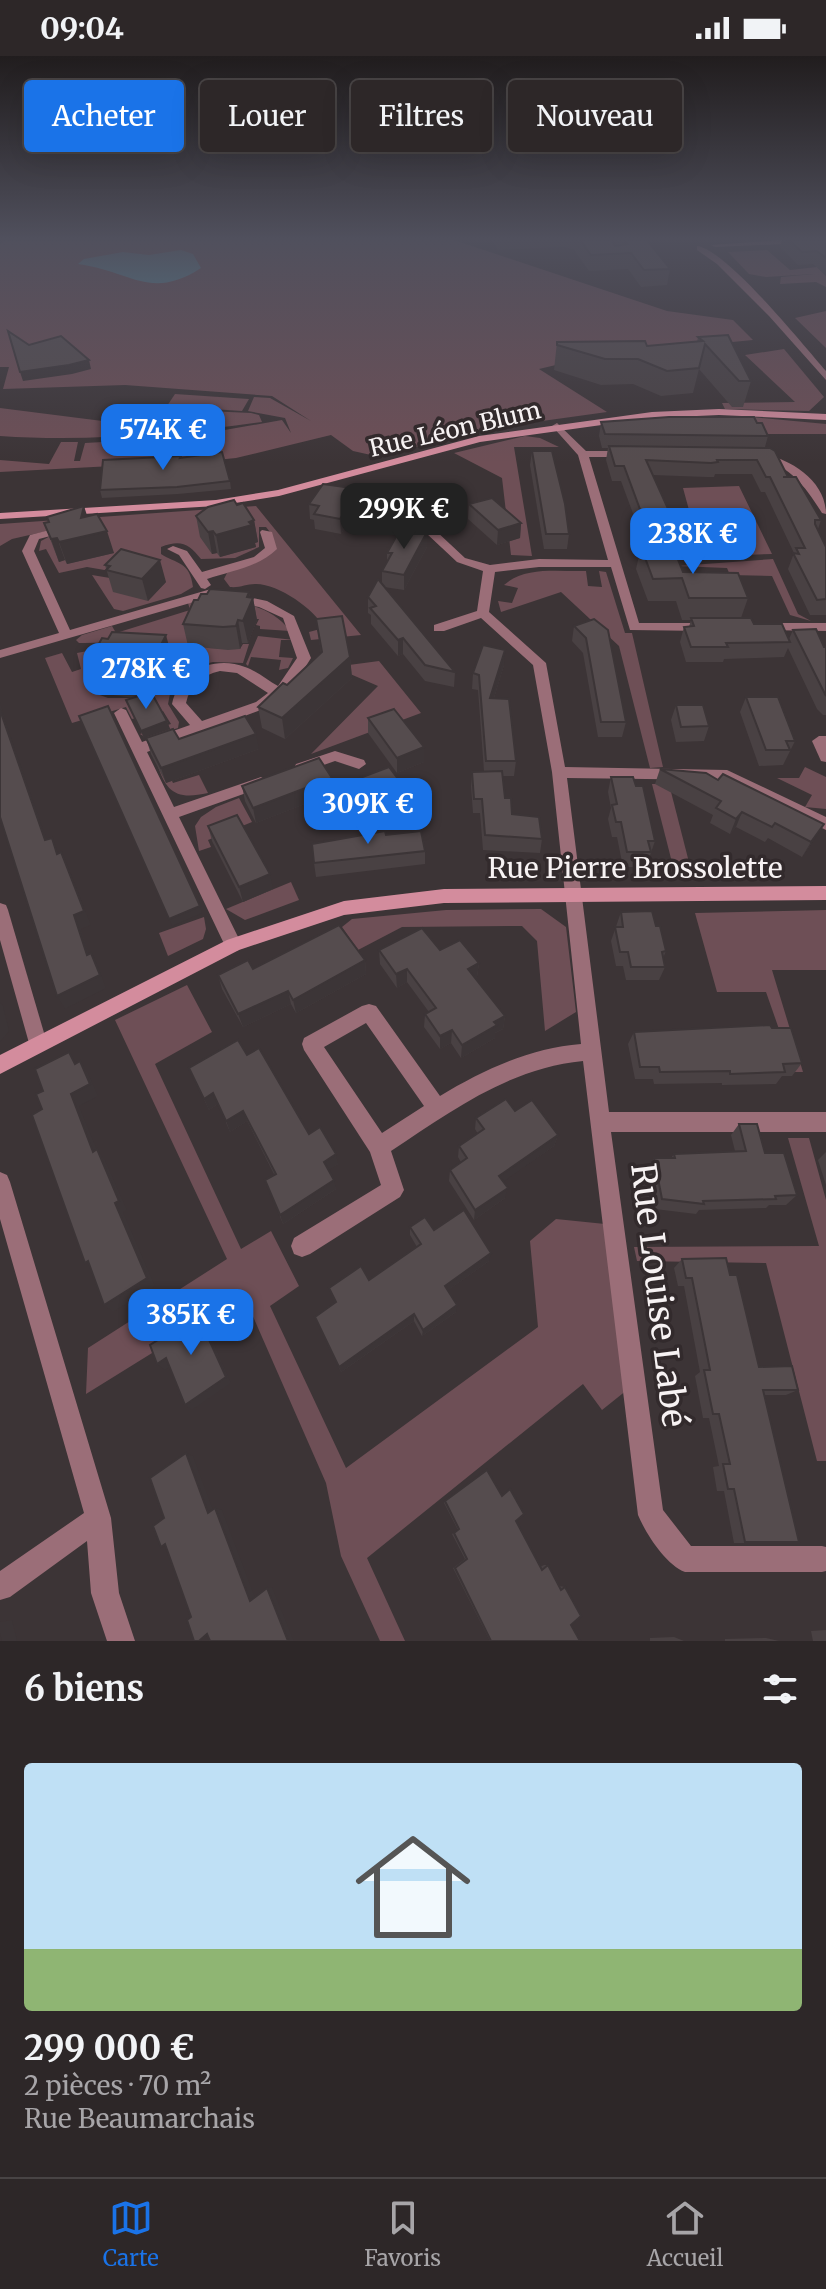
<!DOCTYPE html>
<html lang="fr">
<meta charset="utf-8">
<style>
body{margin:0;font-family:Merriweather,serif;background:#352f30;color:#f1f3f6;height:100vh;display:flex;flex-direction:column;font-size:30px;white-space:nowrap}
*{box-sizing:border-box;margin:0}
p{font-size:26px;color:#a7a5a8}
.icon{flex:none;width:44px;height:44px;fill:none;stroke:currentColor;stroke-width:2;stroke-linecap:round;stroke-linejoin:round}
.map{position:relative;height:1585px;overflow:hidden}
.panel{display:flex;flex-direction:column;background:#2d2728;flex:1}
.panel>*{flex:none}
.hud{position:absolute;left:24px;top:24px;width:778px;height:72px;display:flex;gap:16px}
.price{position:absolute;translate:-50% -68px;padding:0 18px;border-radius:16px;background:#1a73e8;color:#fff;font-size:26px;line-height:52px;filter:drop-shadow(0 2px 4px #0008)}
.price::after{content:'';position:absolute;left:50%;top:48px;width:24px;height:18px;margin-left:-12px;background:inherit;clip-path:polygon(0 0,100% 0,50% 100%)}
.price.active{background:#222;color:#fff}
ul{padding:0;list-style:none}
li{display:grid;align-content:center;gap:16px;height:424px;padding:0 24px}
li span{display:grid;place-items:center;height:248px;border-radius:8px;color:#555}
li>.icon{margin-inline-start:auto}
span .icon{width:144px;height:144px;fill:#fffc;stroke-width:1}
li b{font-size:34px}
h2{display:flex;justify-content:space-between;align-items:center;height:96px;padding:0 24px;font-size:34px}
.chip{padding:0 28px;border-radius:8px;background:#2d2728;box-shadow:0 8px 32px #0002,0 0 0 2px #484445;font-size:28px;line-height:72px}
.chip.active{background:#1a73e8;color:#fff}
.status{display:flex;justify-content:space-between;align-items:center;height:56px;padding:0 40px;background:#2d2728;direction:ltr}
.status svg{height:22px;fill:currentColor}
.tab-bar{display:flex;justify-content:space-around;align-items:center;height:112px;border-top:2px solid #484445;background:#2d2728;font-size:22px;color:#a7a5a8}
.tab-bar a{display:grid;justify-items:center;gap:4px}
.tab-bar .active{color:#1a73e8}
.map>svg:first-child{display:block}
</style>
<div class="status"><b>09:04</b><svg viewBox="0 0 49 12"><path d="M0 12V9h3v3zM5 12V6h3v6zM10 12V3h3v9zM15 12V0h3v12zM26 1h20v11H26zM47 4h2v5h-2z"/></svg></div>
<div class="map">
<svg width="826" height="1585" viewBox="0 0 826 1585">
<rect width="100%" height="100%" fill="#3c3436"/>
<g fill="#6e4f56">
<polygon points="454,184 667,255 733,264 753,284 598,299 539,313 607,356 477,374 380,401 353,395 331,379 236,402 206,405 0,416 0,404 49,408 61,386 78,386 74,405 80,405 85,387 174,382 173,401 176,381 192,380 203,397 196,379 282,364 291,377 285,362 248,355 254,341 270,342 311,365 272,340 125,329 3,333 9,311 0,311 0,188 5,185"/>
<polygon points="767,194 790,214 817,211 826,220 826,231 816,226 780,228 781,221 814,218 766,221 749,218 728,196"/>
<polygon points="826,255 826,292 795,262"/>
<polygon points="784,293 824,341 809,355 725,353 722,347 795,346 745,299"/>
<polygon points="175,338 249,343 242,355 167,350"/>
<path d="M0 352 126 368 132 354 140 352 251 357 259 359 262 366C175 378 88 386 0 380Z"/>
<polygon points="751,361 826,368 826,378 758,378"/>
<polygon points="525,380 540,382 559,391 514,391 532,500 511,499 502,422 454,397"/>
<path d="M739 430 772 498 717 500 706 471C694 470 682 468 677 455L689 454 683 432Z"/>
<path d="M256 450 361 579 311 584 309 576 324 572C315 553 277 527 255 528 246 528 240 532 230 531L224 523 227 517 274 491 273 480 266 471H259V491L235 502 201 503C189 488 181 483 161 491V498C176 508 190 505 193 531L181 538 123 555 114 553 92 519 110 522 116 516 87 511 59 517 46 493 39 495 41 485 69 470 12 483 0 490V468Z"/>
<polygon points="773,503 798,558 811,565 790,559 772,520 730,519 727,512 677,510"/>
<path d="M586 515 588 530 602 531 599 515 606 516 625 577H632L663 711 650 712 619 590 561 536 501 556 498 545 512 547 518 532 504 529C525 510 558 516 586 515Z"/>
<path d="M203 543C235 546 269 546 290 575L260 573V570L256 569 259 563H254L208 592 240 593 243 588H249L243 607 213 606 196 610C161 575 124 588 79 587L76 584 82 579 112 570 116 577 190 554 188 547Z"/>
<polygon points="258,580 294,584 281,584 279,601 293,602 288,612 279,614 281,604 251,601 248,610 246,608"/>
<polygon points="108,591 94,631 100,632 97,638 108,642 143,642 157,629 172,628 168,648 179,666 178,672 147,682 140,678 171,668 163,655 132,663 126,651 72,667 45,602 62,597 72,616 81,613 77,597"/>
<polygon points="379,605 421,657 311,698 378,630 334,611"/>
<path d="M162 705 173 727 199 719 208 737C177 744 166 737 157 707Z"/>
<polygon points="805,711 826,721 826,753 805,751 812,739 777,722 799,722"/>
<polygon points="652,728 669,728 693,822 676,822"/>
<polygon points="239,742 252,766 208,784 211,791 199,795 195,770 201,761 216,751"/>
<polygon points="291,826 299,844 245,864 226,853"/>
<polygon points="541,853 566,871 576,956 545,975 537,885 522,870 402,871 358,894 342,871 352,863 446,854"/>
<polygon points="826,854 826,914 772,914 803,1016 794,1016 766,936 717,936 695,857"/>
<polygon points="204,861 206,873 203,883 168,900 159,877"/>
<polygon points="187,929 212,976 155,1008 241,1193 271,1175 299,1230 270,1250 346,1412 538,1271 530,1185 556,1163 605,1168 627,1334 602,1354 583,1328 367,1502 405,1585 380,1585 341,1500 326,1427 244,1240 86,1338 88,1292 227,1203 115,964"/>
<polygon points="788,1082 809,1082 826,1144 826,1405 817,1405 766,1207 637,1205 634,1191 819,1190"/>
</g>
<path fill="#5695a8" d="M181 194 193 198 201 212C150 245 131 215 78 208L84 203 123 196 149 199Z"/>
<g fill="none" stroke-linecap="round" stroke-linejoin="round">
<g fill="#9b6e78" fill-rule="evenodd">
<polygon points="782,184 826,186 715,191 711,189"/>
<path d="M697 190C726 193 804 290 826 315V324L769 260 717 208 697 194Z"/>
<path d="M557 367 586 395H626L631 398 626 401H589L639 567H706L712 571 706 575 630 574 611 511H539L495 516 489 556 546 607 565 711 727 714 826 761V774L725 724 567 722 609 1056H826V1076H611L663 1454 691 1490H822L826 1491V1515L822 1516H685C666 1509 646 1478 638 1459L583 1005C509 1012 450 1056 391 1095L404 1134 400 1141 310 1198 302 1201 294 1198 291 1190 294 1182 381 1129 370 1096 304 994 302 988 304 982 362 950 369 948 376 950 440 1040C483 1014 530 992 581 988L552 716 533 609 481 562 444 575H434V569L477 555 483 515 457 506 426 477 384 473 370 461 433 442 453 456 435 474 465 502 490 509 539 503 608 504 578 399 552 370ZM431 449 440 456 426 470 391 468 384 462ZM366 967 424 1050 382 1077 324 991Z"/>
<path d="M761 397C791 403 826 425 826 458L822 457C805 430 790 409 757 402L756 400Z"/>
<path d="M65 470 69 471V475L39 483 34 495 70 574 211 533 267 545 294 560 311 602 291 634 266 652 147 696 174 751 261 721 269 726 266 730 179 761 242 889 239 894 233 896 227 894 114 657 121 652 126 654 142 686 190 669 172 648C179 615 214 599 245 611 257 615 267 624 278 630L297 602 283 562 259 551 211 541 0 602V594L59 577 22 495 30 479ZM220 615 237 617 268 637 256 646 202 665 186 647C190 629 202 619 220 615Z"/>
<path d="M262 474 272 476 277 493C259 511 231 515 207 523L211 529 205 533 201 532 179 499 167 493 173 490 187 495 202 516 254 501 265 492 260 476Z"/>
<polygon points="765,567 826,567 826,575 761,574 761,568"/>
<polygon points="819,680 826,680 826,706 821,705 812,685"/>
<polygon points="335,695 364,704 366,708 359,713 335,705 301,717 294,712 296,708"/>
<polygon points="0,847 6,849 8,854 47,987 45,993 38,996 31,993 29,987 0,884"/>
<polygon points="0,1116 7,1119 10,1126 111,1462 119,1537 135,1585 107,1585 91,1537 87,1485 10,1541 0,1544 0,1515 84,1457 0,1163"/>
</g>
<g fill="#d38c9d" fill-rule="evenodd">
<polygon points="719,353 826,358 826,364 719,359 652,362 480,386 279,440 216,450 0,463 0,457 216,444 278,434 479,380 652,356"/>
<polygon points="826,830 826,844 444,847 344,859 239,894 0,1018 0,999 227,884 344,845 444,833"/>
</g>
</g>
<g fill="#494143">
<polygon points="492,184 647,184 670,213 667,229 641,231 628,213 589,215 574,194 565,191 498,194"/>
<polygon points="782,184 826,184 826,219 813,208 798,209 780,191"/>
<polygon points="698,281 751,325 743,351 732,351 699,313 693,337 661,340 633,328 601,329 554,314 557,286 647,290 697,286"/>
<polygon points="601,366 757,367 768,380 765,391 821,464 818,473 826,491 826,559 810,559 788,513 794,497 765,436 761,436 752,418 715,418 714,421 707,421 653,419 669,455 687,485 683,500 677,500 683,516 748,542 741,562 789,583 793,574 826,591 826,659 823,659 817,653 788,592 784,601 724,603 723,606 686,606 680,586 684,571 689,571 691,564 682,564 676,545 648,545 636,513 641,491 651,491 644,471 638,471 621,425 612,425 606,404 608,392 602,392 599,380"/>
<polygon points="532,395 569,478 567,493 544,493 530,409"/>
<polygon points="181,400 181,402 230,425 231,433 178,438 102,442 100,434"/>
<polygon points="309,448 360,448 341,478 315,473 314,464 310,463"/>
<polygon points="469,448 521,467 520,482 497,489 468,463"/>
<polygon points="237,449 254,464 258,486 255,487 256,491 220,501 217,497 212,498 200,481 196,460"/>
<polygon points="87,461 114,497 67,508 65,504 59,506 44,467"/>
<polygon points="427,476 427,491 404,534 384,531 455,616 454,631 425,625 403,598 398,600 371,568 371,559 368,557 368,541 382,529 382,515 387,506 387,497"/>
<polygon points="105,509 166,526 148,545 113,536"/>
<polygon points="249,536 250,541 253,542 257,564 248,587 242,587 240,593 228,594 188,590 183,568 198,544 207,538"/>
<polygon points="316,563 350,601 352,622 285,683 262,672 258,651 287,629 321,597"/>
<polygon points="594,563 626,666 622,681 598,681 583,597 572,585 574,570"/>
<polygon points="172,601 154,640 167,665 170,673 144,682 126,644 134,642 99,637 88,608"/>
<polygon points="504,609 494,642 516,705 514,720 503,720 505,742 512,758 542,783 540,797 483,794 480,757 473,757 471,730 472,716 484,715 478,634 472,633 473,617"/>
<polygon points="746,641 795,685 783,709 759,710 740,656"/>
<polygon points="676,649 709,670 704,685 676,686 671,664"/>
<polygon points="368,662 424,706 397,717 368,677"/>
<polygon points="146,682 179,683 259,693 166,727 151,698"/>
<polygon points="660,713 815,782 802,801 768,782 765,786 736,771 730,778 710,767 713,759 655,728"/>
<polygon points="611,721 655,785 646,811 623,811 617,781 612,781 608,763 611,752 608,736"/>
<polygon points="344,728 404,731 404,746 359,763 346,743"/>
<polygon points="242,730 333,737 256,767 245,745"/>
<polygon points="208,770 273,833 243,846 212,785"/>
<polygon points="386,779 425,795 425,808 316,821 314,807"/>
<polygon points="621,856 656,870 666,895 663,902 665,911 659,924 626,924 623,910 616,910 611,885"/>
<polygon points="379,894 440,894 479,907 477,921 475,922 505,960 503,973 495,977 495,982 461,1002 451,987 440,993 424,971 425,958 429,956 407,926 397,932 380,908"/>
<polygon points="365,904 366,918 296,957 291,948 243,971 222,933 218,919 253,913"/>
<polygon points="772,972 802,1007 792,1020 782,1020 776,1028 722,1029 722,1027 654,1028 653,1023 635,1023 628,988 634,976"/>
<polygon points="247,999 309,1078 338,1108 328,1114 336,1133 283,1168 265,1124 274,1118 247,1065 230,1076 218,1048 209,1054 189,1012"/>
<polygon points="515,1055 558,1079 554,1090 503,1125 505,1142 474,1164 449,1125 450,1114 461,1106 458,1101 459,1090 478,1078 475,1073 476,1062"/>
<polygon points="739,1068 765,1097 797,1139 786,1149 769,1149 766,1152 699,1154 696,1158 655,1153 648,1113 654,1102 671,1102 674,1098 735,1095 731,1079"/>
<polygon points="826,1096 826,1129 818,1104"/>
<polygon points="410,1171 434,1174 489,1205 448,1234 456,1256 422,1280 414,1265 341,1316 315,1261 335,1246 329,1232 369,1224 417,1191 410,1179"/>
<polygon points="682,1203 730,1219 759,1311 798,1334 786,1339 764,1339 786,1487 734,1487 724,1435 717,1435 713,1411 719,1410 709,1362 703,1362 695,1320 700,1316 684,1230 678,1230 674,1212"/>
<polygon points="445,1445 516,1465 540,1511 544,1509 548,1509 559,1530 565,1531 571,1569 580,1585 490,1585 453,1512 465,1503 452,1478 458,1474 444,1447"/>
<polygon points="826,1574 826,1585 813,1585 811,1575"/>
<polygon points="674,1581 684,1585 650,1585 650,1582"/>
<polygon points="766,1582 779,1585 725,1585 725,1583"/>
</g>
<g fill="#3c3537">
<polygon points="89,304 91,313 72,318 23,325 20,316"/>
<polygon points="359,433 360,448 341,478 340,463"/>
<polygon points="84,450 91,472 107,475 114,497 67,508 59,486 81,462"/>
<polygon points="254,464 258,486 255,487 256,491 220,501 216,479"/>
<polygon points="521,467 520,482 497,489 498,474"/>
<polygon points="213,475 217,497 212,498 208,476"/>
<polygon points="427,476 427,491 404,534 404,519"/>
<polygon points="57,482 65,504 59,506 51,483"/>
<polygon points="160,504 166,526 148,545 142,523"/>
<polygon points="249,536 251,547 253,542 257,564 248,587 243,565 247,541"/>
<polygon points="238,564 242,587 240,593 236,570"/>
<polygon points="166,579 172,601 152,644 145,621"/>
<polygon points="403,582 403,598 398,600 398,584"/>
<polygon points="505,594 504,609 489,658 490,642"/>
<polygon points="350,601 352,622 285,683 282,662"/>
<polygon points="0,646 8,672 52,798 45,784 0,654"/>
<polygon points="167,665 170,673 144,682 141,675"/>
<polygon points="256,678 259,693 166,727 161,712"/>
<polygon points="424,691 424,706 397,717 397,702"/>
<polygon points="332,722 333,737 256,767 253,752"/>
<polygon points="404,731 404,746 359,763 358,749"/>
<polygon points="742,756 736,771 730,778 736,763"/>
<polygon points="824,768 815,782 802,801 811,786"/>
<polygon points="61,796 68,810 91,869 81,873 94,912 87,899 74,859"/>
<polygon points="270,818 273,833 243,846 239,831"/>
<polygon points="200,850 202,857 172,870 169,863"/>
<polygon points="91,897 98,910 106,932 65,953 57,940"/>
<polygon points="365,904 366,918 296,957 293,944"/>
<polygon points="479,907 477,921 467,927 468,913"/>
<polygon points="407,913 407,926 397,932 396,918"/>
<polygon points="288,935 291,948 243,971 238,958"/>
<polygon points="0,946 3,950 9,975 0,986"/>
<polygon points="505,960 503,973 495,977 495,982 461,1002 462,989 494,966"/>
<polygon points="452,974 451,987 440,993 440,980"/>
<polygon points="80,1005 88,1017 98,1040 79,1050 102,1106 93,1096 71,1038"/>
<polygon points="213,1037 218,1048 209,1054 204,1043"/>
<polygon points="243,1055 247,1065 230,1076 226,1065"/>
<polygon points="558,1079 554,1090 497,1130 499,1120"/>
<polygon points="97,1093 105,1104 127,1154 123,1156 155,1230 113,1256 104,1249 115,1147"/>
<polygon points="336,1098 338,1108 326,1116 324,1106"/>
<polygon points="334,1124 336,1133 283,1168 280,1159"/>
<polygon points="508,1132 505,1142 474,1164 475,1154"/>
<polygon points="491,1197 489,1205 444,1237 445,1230"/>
<polygon points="457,1249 456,1256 422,1280 423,1274"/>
<polygon points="208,1253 214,1260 222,1277 212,1283 231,1327 192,1354 185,1349"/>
<polygon points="414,1258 414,1265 341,1316 339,1311"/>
<polygon points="166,1302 173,1308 165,1314 157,1308"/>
<polygon points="186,1397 193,1400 215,1459 208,1457"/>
<polygon points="215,1452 222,1454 256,1544 250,1545"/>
<polygon points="272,1531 294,1585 288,1585 267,1532"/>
<polygon points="12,1564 17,1585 2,1585 0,1577 0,1566"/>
</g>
<g fill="#554c4e" stroke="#3c3537" stroke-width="2">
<polygon points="580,184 612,184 615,190 627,188 624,184 647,184 670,213 644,214 631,197 591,199"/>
<polygon points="789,184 826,184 826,202 817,195 802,196"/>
<polygon points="8,275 29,289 61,280 89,304 69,309 20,316"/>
<polygon points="728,279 751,325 739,325 705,288 699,312 667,315 638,303 605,303 557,289 557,286 645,285 647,290 703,285 698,281"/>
<polygon points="669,361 754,361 757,367 762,367 768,380 605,378 601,366"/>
<polygon points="609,390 770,392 775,395 788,421 783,421 796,421 821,464 815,464 815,468 826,491 826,543 817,544 793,497 799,498 796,492 805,492 770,421 766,421 757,404 717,404 718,406 711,407 646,404 669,455 677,455 687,485 658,485 648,456 641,456 624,410 615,410"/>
<polygon points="532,395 552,395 565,448 569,478 546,478"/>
<polygon points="222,396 230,425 177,431 100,434 103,404 181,400 180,402"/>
<polygon points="323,428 359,433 340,463 314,458 319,450 309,448"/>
<polygon points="492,442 521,467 498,474 469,448"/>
<polygon points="234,444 237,449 243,447 254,464 249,466 252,469 216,479 213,475 208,476 196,460 208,451"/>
<polygon points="84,450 81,462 97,458 107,475 59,486 57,482 51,483 44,467 49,466 47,461"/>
<polygon points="401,472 427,476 404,519 382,515 392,497 387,497"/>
<polygon points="641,491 673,491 683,516 738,517 748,542 689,542 682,522 653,523"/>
<polygon points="121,493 160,504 142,523 106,514 110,510 105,509"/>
<polygon points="378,523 455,616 425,609 403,582 398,584 370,552 376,550 368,541"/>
<polygon points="210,533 249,536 247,541 253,542 243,565 238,564 236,570 223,571 183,568 194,544 198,544 201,538 207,538"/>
<polygon points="342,560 350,601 282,662 258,651 283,627 287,629 322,596 316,563"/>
<polygon points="691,562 751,562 754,568 782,568 790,586 726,587 728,591 691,591 684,571 694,570"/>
<polygon points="594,563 608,574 626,666 601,666 586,582 574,570"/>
<polygon points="816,573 824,591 826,591 826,640 793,574"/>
<polygon points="112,576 166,579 145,621 91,615 94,609 88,608 102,582 108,583"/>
<polygon points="483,589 505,594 490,642 509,643 516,705 486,705 479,619 473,617"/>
<polygon points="151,636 167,665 141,675 126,644"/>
<polygon points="746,641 778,641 795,685 786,685 790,694 766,694"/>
<polygon points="676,649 703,649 709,670 681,671"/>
<polygon points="108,650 200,850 169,863 79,660"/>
<polygon points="394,653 424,691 397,702 368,662"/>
<polygon points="0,654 45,784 52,782 57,798 61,796 84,855 74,859 87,899 91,897 100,919 57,940 0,761"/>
<polygon points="245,660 256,678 161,712 146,682 173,673 179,683"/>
<polygon points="319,702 332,722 253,752 242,730"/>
<polygon points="389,711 404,731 358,749 344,728"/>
<polygon points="660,713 706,717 718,724 723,718 824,768 811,786 775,767 772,771 742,756 736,763 716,752 721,745"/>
<polygon points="502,715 505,742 511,742 512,758 539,761 542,783 485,779 482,743 474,743 472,716"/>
<polygon points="611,721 633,721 636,730 643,730 655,785 648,785 651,796 627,796 621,766 616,766 612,749 617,748"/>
<polygon points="237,759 270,818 239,831 208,770"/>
<polygon points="385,775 386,779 421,775 425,795 314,807 312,788"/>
<polygon points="652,855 656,870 660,870 666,895 662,896 665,911 631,911 628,896 620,896 615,871 623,871 621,856"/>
<polygon points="339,869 365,904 293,944 288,935 238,958 218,919 248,904 253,913"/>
<polygon points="422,872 440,894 460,884 479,907 468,913 505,960 494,966 497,969 462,989 452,974 440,980 425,958 436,952 407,913 396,918 379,894"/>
<polygon points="770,969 772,972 791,972 802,1007 783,1008 785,1016 730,1018 730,1015 660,1016 659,1011 640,1011 634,976"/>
<polygon points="238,984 247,999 259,992 309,1078 320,1071 336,1098 324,1106 334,1124 280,1159 265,1124 276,1118 243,1055 226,1065 213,1037 204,1043 189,1012"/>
<polygon points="69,996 75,1008 80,1005 90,1028 71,1038 93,1096 97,1093 119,1145 115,1147 147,1222 104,1249 88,1205 85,1207 32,1059 42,1053 36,1038 43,1035 35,1013"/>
<polygon points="506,1043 515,1055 532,1044 558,1079 499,1120 508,1132 475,1154 450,1114 467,1102 459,1090 484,1073 476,1062"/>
<polygon points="739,1068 757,1068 765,1097 784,1097 797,1139 775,1140 776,1143 703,1145 704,1148 662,1143 654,1102 675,1102 674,1098 746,1095"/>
<polygon points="464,1154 491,1197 445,1230 457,1249 423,1274 414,1258 339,1311 315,1261 336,1246 329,1232 361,1210 369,1224 421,1188 410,1171 425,1161 434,1174"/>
<polygon points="726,1202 730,1219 737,1219 759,1311 792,1310 798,1334 763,1334 799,1486 745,1486 734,1433 728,1433 723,1408 730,1408 719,1358 713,1358 704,1314 710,1314 692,1222 686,1222 682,1203"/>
<polygon points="208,1253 216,1270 206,1277 226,1321 185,1349 166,1302 157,1308 150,1289"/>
<polygon points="186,1397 208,1457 215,1452 250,1545 267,1532 288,1585 210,1585 207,1578 199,1585 194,1585 187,1564 191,1561 165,1488 161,1491 153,1470 164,1462 150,1422"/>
<polygon points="487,1414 502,1440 510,1433 524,1458 516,1465 542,1514 548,1509 561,1534 565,1531 581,1560 571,1569 580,1585 491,1585 455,1512 467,1503 454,1477 459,1473 445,1445"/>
</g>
<linearGradient id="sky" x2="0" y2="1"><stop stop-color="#211d1e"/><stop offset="0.45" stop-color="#50505d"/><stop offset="1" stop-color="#50505d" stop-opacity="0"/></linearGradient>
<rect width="826" height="406" fill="url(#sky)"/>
<g text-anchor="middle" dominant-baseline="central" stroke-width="7" stroke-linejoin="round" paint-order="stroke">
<g font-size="24" fill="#f7f2f3" stroke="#322a2c">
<text transform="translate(455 373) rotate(-13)">Rue Léon Blum</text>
</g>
<g font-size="28" fill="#f7f2f3" stroke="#322a2c">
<text x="635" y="812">Rue Pierre Brossolette</text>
</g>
<g font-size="34" fill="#f7f2f3" stroke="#322a2c">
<text transform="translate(659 1239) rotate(83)">Rue Louise Labé</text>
</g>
</g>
</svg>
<b class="price" style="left:163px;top:416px">574K €</b>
<b class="price active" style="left:404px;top:495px">299K €</b>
<b class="price" style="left:693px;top:520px">238K €</b>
<b class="price" style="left:146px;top:655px">278K €</b>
<b class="price" style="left:368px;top:790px">309K €</b>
<b class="price" style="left:191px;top:1301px">385K €</b>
<div class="hud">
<a class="chip active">Acheter</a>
<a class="chip">Louer</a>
<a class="chip">Filtres</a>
<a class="chip">Nouveau</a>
</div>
</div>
<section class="panel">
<h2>6 biens<svg class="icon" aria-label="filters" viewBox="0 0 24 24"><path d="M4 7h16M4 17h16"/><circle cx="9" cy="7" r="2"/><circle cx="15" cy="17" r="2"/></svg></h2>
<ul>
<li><span style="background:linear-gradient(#bfe0f5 75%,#8fb573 0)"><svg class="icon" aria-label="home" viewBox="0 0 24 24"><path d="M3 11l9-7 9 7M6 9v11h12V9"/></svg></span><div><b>299 000 €</b><p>2 pièces · 70 m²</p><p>Rue Beaumarchais</p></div></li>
</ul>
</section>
<nav class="tab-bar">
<a class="active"><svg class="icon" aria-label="map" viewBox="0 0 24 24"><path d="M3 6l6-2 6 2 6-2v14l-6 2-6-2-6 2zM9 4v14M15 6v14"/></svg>Carte</a>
<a><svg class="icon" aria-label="saved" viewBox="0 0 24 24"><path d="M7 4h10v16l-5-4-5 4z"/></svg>Favoris</a>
<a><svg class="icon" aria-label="home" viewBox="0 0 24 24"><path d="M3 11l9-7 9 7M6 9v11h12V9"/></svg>Accueil</a>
</nav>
